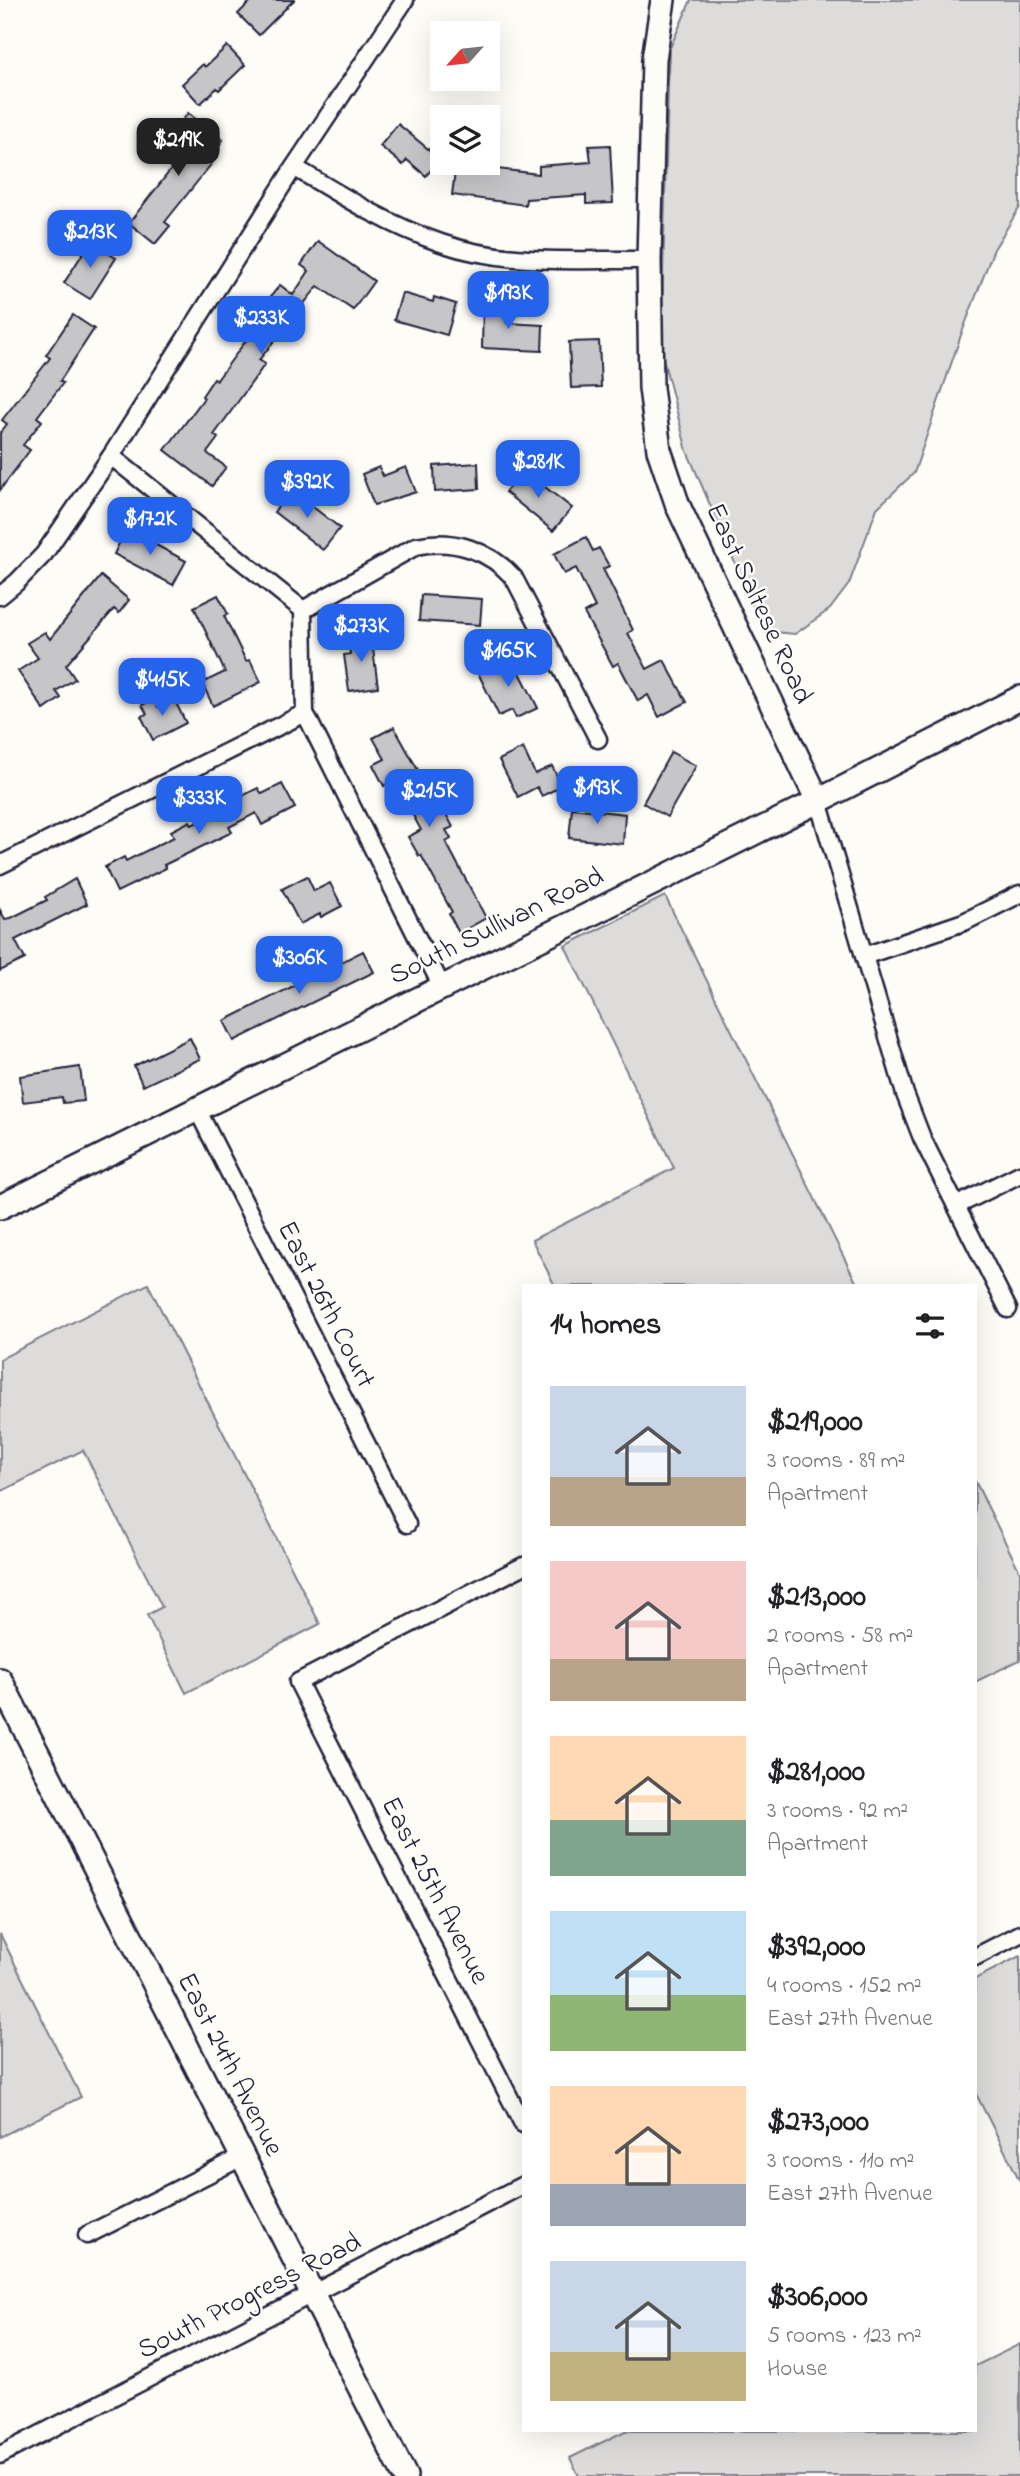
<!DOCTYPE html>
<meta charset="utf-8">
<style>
body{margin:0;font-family:"Indie Flower",sans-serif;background:#f2f2f2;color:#202124;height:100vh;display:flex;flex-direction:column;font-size:26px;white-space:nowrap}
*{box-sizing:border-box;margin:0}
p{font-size:23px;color:#757577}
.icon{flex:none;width:38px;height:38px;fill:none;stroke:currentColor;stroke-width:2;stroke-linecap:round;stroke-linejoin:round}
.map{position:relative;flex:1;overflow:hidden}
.sheet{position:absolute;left:522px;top:1284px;width:455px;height:1148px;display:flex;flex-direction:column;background:#fff;border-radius:0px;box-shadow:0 7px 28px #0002}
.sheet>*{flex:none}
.needle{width:46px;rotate:243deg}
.tools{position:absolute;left:430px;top:21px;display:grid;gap:14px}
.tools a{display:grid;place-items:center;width:70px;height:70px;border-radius:0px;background:#fff;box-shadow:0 7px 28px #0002;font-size:35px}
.price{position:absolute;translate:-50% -60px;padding:0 16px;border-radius:14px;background:#2563eb;color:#fff;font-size:23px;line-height:46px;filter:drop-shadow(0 2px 4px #0008)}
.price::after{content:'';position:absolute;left:50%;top:42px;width:21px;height:16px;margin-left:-10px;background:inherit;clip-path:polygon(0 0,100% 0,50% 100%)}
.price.current{background:#222;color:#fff}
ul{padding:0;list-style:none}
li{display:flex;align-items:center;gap:21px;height:175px;padding:0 28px}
li span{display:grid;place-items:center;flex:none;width:196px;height:140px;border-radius:0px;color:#555}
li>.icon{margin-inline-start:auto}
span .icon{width:84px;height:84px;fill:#fffc;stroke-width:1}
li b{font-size:30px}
h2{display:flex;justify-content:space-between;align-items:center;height:84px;padding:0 28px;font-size:30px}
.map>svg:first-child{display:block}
</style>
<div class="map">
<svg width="1020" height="2476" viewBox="0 0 1020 2476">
<rect width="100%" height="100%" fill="#fdfcf7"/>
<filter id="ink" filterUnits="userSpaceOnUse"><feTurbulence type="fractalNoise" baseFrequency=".0143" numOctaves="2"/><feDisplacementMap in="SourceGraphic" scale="14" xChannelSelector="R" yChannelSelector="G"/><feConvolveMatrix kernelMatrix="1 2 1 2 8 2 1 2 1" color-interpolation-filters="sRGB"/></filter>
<g filter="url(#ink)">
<g fill="#dddcdb" stroke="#807f8b" stroke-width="2">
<polygon points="691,0 1020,0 1020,207 994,249 961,335 914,473 877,508 849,584 830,609 795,634 764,631 687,451 661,351 669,50"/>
<polygon points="665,896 858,1286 555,1286 532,1240 674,1168 565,946"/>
<polygon points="148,1284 320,1624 186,1693 147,1615 162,1607 83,1450 0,1492 0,1359"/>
<polygon points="975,1481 1020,1572 1020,1660 975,1682"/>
<polygon points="0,1934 81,2097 0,2137"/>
<polygon points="1020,1956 1020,2181 975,2092 975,1979"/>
<polygon points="1020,2344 1020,2476 579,2476 570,2458 625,2431 975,2431 975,2366"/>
</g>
<g fill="#c6c6c8" stroke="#22223b" stroke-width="2">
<polygon points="252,0 294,0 259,35 238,14"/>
<polygon points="227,46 245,65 219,90 217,88 200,104 182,84 203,64 205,67"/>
<polygon points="188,113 223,140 213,154 217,157 165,222 170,226 155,244 129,223 176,163 172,161 186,142 174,132"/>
<polygon points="398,124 440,159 426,176 407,160 403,165 380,146"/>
<polygon points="610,145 613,203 586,204 586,195 526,199 525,205 452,195 456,164 539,174 539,166 591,162 589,146"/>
<polygon points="318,241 374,281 353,310 318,286 259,360 265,364 214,435 218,438 207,453 226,467 212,486 165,450 204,398 202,396 214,378 217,380 247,339 241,334 280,285 293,295 309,271 301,265"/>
<polygon points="90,242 116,258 90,299 64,283"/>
<polygon points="402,293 433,302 434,297 456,304 447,335 394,320"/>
<polygon points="483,302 507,303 507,323 543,325 542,351 482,348"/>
<polygon points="73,315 94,329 60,381 63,383 37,417 42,421 23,445 30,450 0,490 0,433 7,424 2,420 50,358 46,355"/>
<polygon points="599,341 601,387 571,388 569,342"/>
<polygon points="478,463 479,489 435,492 434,466"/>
<polygon points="379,467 383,476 406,467 416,492 374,505 362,474"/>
<polygon points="523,470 572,508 553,531 505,492"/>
<polygon points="291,490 340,528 323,550 274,512"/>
<polygon points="126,529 186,561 173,585 114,554"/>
<polygon points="586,537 593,551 599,548 609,566 603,569 633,630 628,633 647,669 664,660 687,702 659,717 648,695 638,701 618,663 613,666 584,613 595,607 576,568 564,574 554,554"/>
<polygon points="101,576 129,600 119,613 114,609 66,665 75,679 56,691 61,698 44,710 18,671 38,658 27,643 45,632 50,639"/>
<polygon points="218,595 228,614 224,616 246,661 250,660 261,682 213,706 202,683 225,672 194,607"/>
<polygon points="421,595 482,599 480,625 419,621"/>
<polygon points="371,634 378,687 349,691 344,655 350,654 348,637"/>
<polygon points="512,657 538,708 516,718 512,710 499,716 478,673"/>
<polygon points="154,699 158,707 174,699 186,723 153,740 141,716 147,714 142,705"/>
<polygon points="394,727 428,788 431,786 453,827 446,830 451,839 446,842 486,918 459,933 449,914 452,912 421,855 419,856 408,837 421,830 394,780 384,786 373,765 385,759 373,738"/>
<polygon points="523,748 535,774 552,766 562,786 542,796 537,787 518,797 499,760"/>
<polygon points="671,752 696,766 667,817 643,803"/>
<polygon points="282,784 295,808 262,825 256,813 229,827 232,832 164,865 166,868 117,892 105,867 124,857 126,861 174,837 171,831 190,821 192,825 242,801 240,797 258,788 262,794"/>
<polygon points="572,808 625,814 623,844 569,838"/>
<polygon points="307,876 314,891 330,883 342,906 321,917 320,914 300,924 282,889"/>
<polygon points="75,879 87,904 15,940 25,959 0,971 0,910 5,919 11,918 47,900 45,897"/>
<polygon points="363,951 374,972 234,1041 224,1021"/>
<polygon points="190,1038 200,1059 143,1086 134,1066"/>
<polygon points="80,1067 84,1101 63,1103 62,1097 23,1102 20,1076"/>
</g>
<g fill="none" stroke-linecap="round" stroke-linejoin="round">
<g stroke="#22223b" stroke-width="21">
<g id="street">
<path d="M294 167C342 196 388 225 441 243 507 266 580 259 649 260"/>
<polyline points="111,456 303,610 305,713 442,987"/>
<polyline points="0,596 17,582 44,554 111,456 294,167 405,0"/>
<path d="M303 610 416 546C453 538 489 550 514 578L598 739"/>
<polyline points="818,801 905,1094 922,1138 956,1206"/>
<polyline points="0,865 305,713"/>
<polyline points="864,956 964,922 1020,894"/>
<polyline points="197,1109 407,1524"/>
<polyline points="1008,1309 956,1206 1020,1174"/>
<polyline points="523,1566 298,1682 523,2124"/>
<polyline points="975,1957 1020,1934"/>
<polyline points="87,2235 242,2157"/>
<polyline points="0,2455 523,2185"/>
</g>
</g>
<g stroke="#22223b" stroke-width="28">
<g id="secondary">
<polyline points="663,0 654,59 649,260 651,388 659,450 678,506 818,801"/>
<polyline points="0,1207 818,801 1020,698"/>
<polyline points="0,1680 405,2476"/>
</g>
</g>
<use href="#street" stroke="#fdfcf7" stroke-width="16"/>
<use href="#secondary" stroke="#fdfcf7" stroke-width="23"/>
</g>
</g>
<g text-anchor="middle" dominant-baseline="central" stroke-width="5" stroke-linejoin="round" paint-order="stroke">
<g font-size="28" fill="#22223b" stroke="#fdfcf7">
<text transform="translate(758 604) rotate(65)">East Saltese Road</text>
<text transform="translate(497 927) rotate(-26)">South Sullivan Road</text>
<text transform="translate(325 1305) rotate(63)">East 26th Court</text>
<text transform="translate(434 1891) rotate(63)">East 25th Avenue</text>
<text transform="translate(229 2065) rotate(63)">East 24th Avenue</text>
<text transform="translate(250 2297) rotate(-27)">South Progress Road</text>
</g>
</g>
</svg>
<div class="tools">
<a><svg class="needle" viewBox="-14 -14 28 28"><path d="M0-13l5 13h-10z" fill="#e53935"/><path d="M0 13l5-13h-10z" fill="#757577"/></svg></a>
<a><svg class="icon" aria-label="layers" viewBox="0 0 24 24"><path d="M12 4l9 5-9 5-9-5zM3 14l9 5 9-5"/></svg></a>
</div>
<b class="price current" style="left:178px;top:178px">$219K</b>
<b class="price" style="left:90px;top:270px">$213K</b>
<b class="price" style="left:508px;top:331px">$193K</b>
<b class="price" style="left:261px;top:356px">$233K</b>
<b class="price" style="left:538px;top:500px">$281K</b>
<b class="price" style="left:307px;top:520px">$392K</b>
<b class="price" style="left:150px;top:557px">$172K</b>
<b class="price" style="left:361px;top:664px">$273K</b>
<b class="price" style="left:508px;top:689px">$165K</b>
<b class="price" style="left:162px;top:718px">$415K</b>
<b class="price" style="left:597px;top:826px">$193K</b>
<b class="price" style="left:429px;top:829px">$215K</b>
<b class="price" style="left:199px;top:836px">$333K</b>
<b class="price" style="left:299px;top:996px">$306K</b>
<section class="sheet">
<h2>14 homes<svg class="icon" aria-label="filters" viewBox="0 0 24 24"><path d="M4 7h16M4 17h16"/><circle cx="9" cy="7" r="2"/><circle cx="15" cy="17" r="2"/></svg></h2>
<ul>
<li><span style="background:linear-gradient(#c9d6e8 65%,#b9a48a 0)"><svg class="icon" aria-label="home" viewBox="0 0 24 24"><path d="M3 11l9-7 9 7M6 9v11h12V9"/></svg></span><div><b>$219,000</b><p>3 rooms · 89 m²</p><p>Apartment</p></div></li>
<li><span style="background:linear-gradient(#f6c9c9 70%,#b9a48a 0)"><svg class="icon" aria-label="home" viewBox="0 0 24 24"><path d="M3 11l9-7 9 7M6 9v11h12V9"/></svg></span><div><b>$213,000</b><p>2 rooms · 58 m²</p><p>Apartment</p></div></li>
<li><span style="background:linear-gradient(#ffd9b3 60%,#7fa58c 0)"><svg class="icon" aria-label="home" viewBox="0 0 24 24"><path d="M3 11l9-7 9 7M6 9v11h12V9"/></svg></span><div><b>$281,000</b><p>3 rooms · 92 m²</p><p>Apartment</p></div></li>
<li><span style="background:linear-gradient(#bfe0f5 60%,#8fb573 0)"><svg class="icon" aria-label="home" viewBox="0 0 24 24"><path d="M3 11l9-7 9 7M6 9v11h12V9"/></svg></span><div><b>$392,000</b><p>4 rooms · 152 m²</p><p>East 27th Avenue</p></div></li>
<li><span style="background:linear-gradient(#ffd9b3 70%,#9aa5b1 0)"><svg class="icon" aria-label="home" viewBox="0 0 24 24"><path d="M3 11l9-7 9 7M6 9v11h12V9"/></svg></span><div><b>$273,000</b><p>3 rooms · 110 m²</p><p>East 27th Avenue</p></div></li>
<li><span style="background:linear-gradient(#c9d6e8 65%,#c2b280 0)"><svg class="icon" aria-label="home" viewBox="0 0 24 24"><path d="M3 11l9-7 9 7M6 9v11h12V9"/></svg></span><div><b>$306,000</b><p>5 rooms · 123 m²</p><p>House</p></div></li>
</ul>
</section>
</div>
